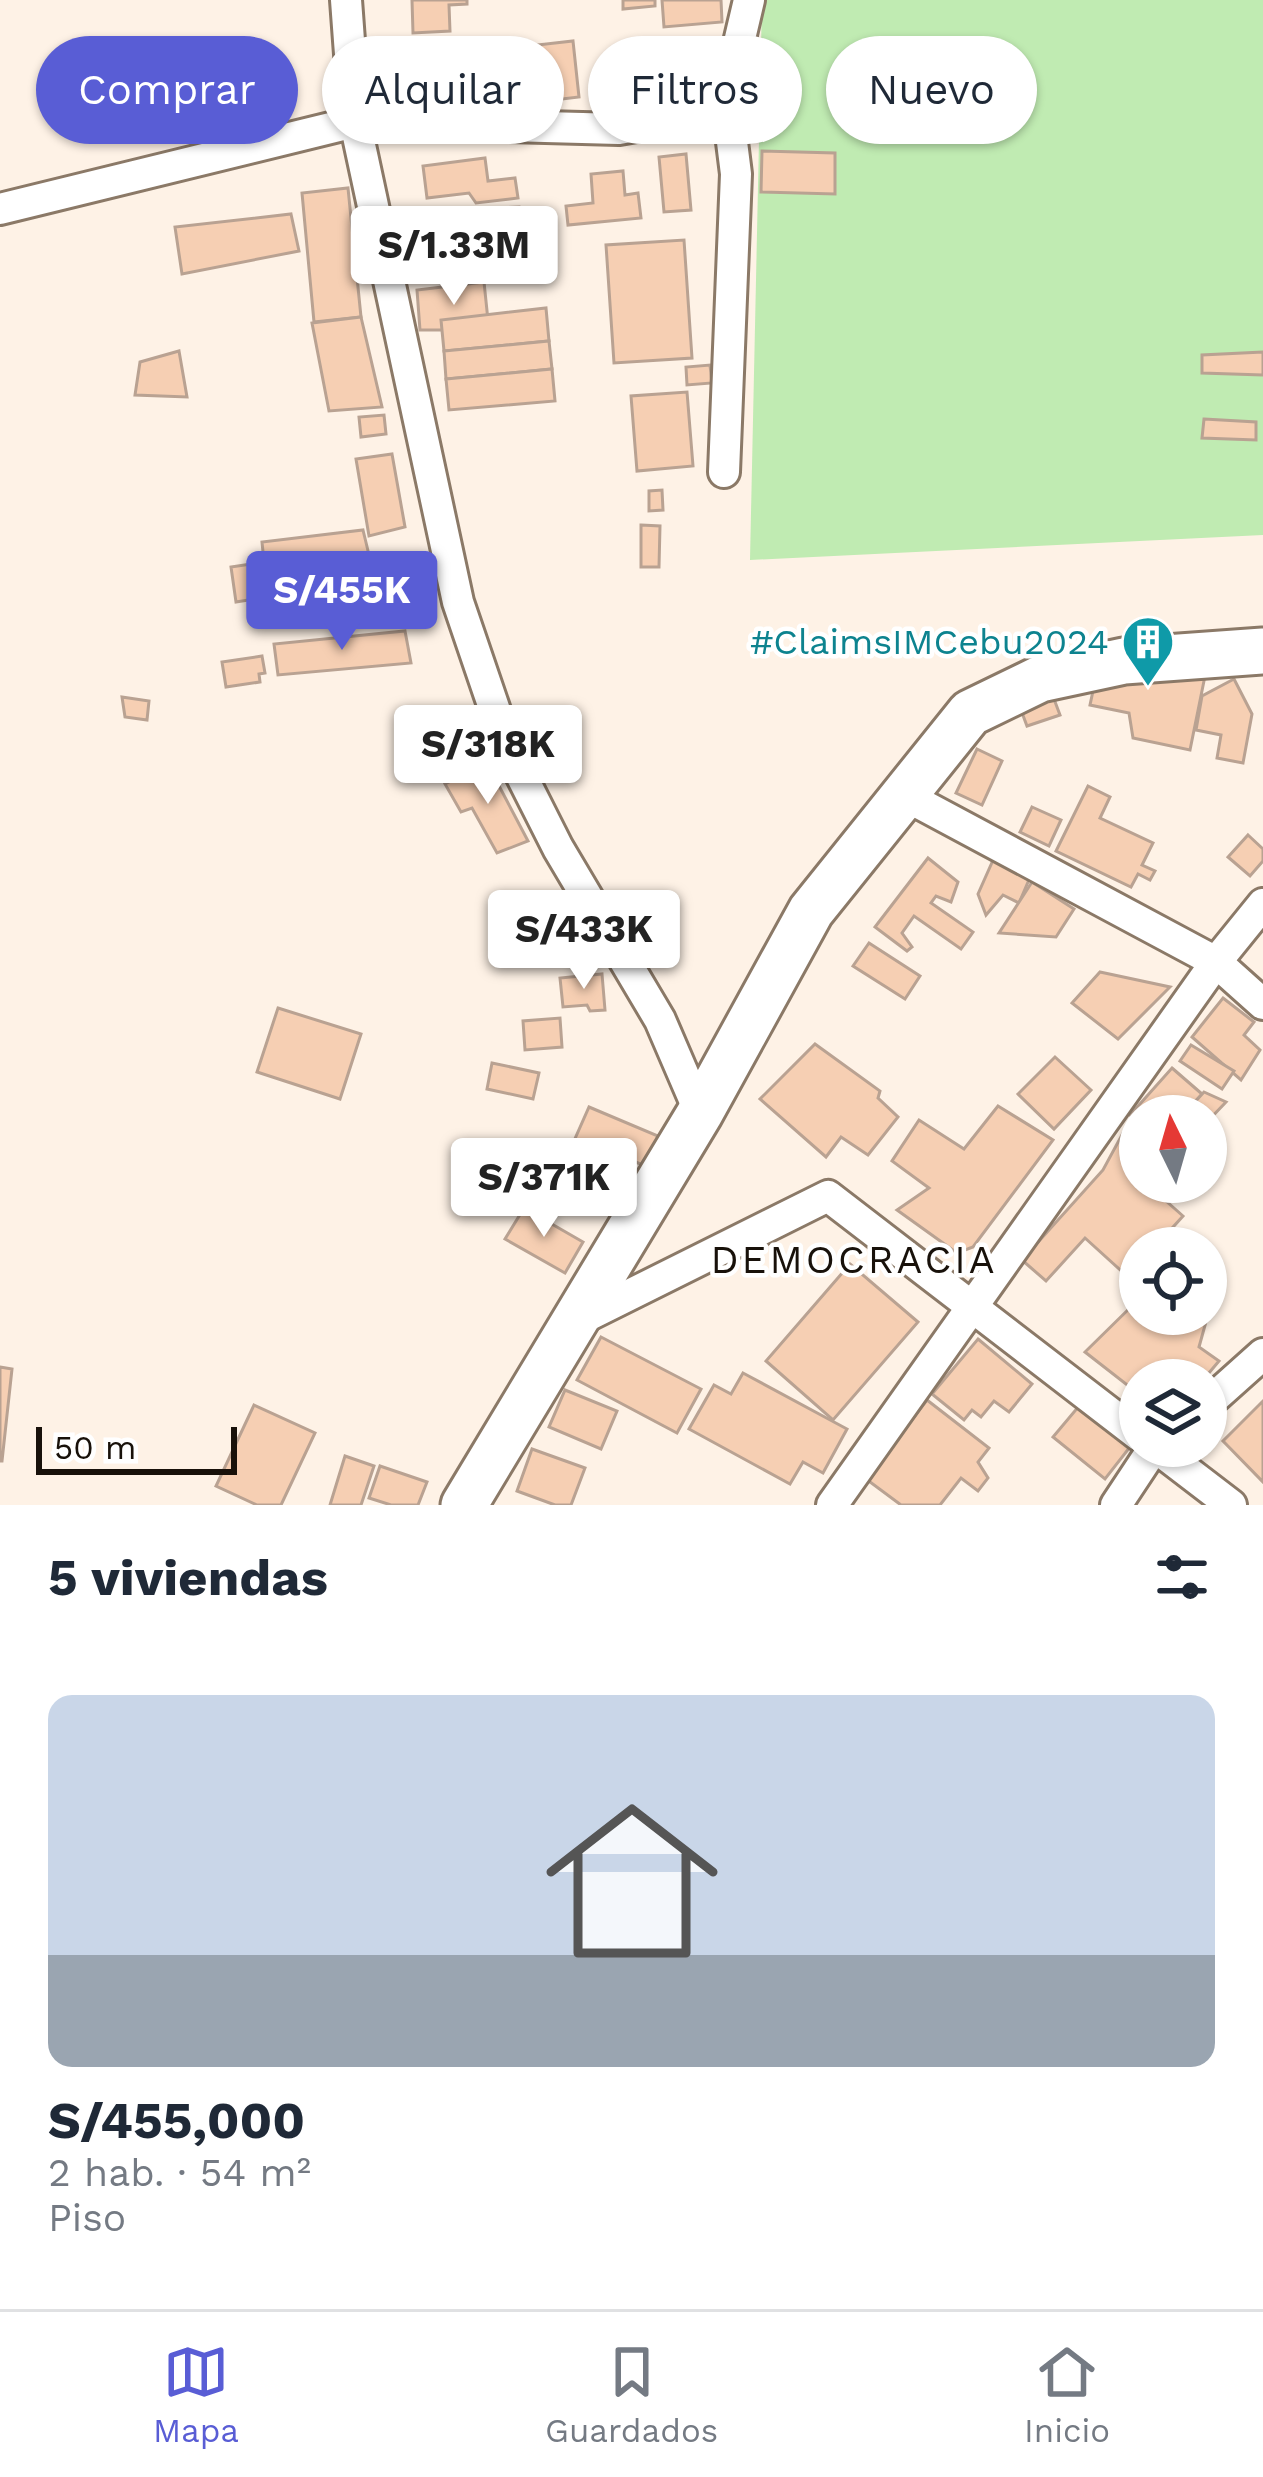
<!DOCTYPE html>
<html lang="es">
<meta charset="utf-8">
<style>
body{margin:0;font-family:"Work Sans",sans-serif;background:#f2f2f3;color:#1f2937;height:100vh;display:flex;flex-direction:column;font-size:45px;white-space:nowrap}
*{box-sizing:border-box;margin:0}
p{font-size:39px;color:#747a83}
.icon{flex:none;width:66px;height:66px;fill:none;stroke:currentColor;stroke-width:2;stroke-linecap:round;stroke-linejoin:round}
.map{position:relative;height:1505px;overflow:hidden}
.panel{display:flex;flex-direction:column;background:#fff;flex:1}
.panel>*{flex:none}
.banner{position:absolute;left:36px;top:36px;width:1191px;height:108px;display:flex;gap:24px}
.needle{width:78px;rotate:355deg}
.fabs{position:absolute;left:1119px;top:1095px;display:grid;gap:24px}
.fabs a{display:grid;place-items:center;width:108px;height:108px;border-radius:50%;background:#fff;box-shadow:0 3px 9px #0004;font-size:60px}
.scale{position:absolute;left:36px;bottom:30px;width:201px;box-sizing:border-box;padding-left:12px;border:6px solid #18110a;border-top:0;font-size:33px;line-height:42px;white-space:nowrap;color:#18110a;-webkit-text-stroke:9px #fff;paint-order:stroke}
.price{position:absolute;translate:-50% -102px;padding:0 27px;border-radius:12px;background:#fff;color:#222;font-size:39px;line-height:78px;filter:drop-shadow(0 3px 6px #0008)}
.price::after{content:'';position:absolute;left:50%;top:72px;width:36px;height:27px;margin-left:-18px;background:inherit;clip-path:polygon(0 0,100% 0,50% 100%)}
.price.selected{background:#595dd5;color:#fff}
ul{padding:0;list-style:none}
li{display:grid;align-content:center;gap:24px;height:636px;padding:0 48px}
li span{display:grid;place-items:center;height:372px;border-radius:24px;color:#555}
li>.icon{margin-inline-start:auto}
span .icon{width:216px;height:216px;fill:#fffc;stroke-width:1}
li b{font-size:51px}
h2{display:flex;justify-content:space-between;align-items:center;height:144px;padding:0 48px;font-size:51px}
.tag{padding:0 42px;border-radius:54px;background:#fff;box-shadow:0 3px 9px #0004;font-size:42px;line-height:108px}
.tag.selected{background:#595dd5;color:#fff}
.tabs{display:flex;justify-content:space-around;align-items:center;height:168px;border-top:3px solid #e0e1e3;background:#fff;font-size:33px;color:#747a83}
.tabs a{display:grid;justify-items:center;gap:6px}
.tabs .selected{color:#595dd5}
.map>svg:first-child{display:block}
</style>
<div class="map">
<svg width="1263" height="1505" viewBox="0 0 1263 1505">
<rect width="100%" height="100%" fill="#fef2e6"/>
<polygon fill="#c0ebb2" points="762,0 1263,0 1263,535 750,560"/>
<g fill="#f6cfb3" stroke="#b9a292" stroke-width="3">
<polygon points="412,0 467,0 467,4 449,5 450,31 413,33"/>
<polygon points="623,0 655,0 655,6 623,9"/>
<polygon points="662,0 721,0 722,22 664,27"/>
<polygon points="573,41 579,97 520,104 528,46"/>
<polygon points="762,151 835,153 835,194 761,192"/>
<polygon points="686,154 691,210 664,212 659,157"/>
<polygon points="485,158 488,181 515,178 518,198 476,203 469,193 427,198 423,166"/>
<polygon points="623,171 625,195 638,193 641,218 568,225 566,206 593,203 591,174"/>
<polygon points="348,188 361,317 314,322 302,193"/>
<polygon points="519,207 520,222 480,224 479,209"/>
<polygon points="291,214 299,251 182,274 175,227"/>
<polygon points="510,228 511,250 468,250 468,229"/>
<polygon points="684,240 692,358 614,363 606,245"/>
<polygon points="484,282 489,330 420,330 417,290"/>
<polygon points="546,308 549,341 444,351 441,320"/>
<polygon points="361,317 382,407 329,411 312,323"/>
<polygon points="549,341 552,369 446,379 444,351"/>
<polygon points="179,351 187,397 135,395 140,362"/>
<polygon points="1263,352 1263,375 1202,373 1202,355"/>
<polygon points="710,365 712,383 687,385 686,367"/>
<polygon points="552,369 555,401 449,410 446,379"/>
<polygon points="687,392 693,466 637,471 631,396"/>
<polygon points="384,415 386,434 361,437 359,417"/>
<polygon points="1204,419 1256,422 1256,440 1202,438"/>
<polygon points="392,454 405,527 369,536 356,459"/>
<polygon points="662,490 663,510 649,511 649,491"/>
<polygon points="641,525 660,526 659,567 641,567"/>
<polygon points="363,530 375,580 236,602 231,567 264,562 262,542"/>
<polygon points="405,631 411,663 278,675 274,644"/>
<polygon points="1102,649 1206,671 1190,750 1133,738 1129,713 1090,705"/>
<polygon points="262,656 265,673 259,674 260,682 226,687 222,662"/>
<polygon points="1234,679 1252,714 1243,763 1217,758 1221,735 1196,730 1202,696"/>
<polygon points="122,697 149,701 147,720 125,717"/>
<polygon points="1054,699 1060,715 1027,726 1021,710"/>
<polygon points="977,749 1002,761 982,805 956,793"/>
<polygon points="487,763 528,841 497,853 472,808 461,812 445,784"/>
<polygon points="1088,786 1110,797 1100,818 1153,843 1142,865 1155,871 1150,880 1138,874 1131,887 1056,851"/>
<polygon points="1032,807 1061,820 1049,846 1020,832"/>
<polygon points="1248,835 1263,849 1263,861 1250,876 1228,857"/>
<polygon points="928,858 958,882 951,902 936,896 931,903 973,932 961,949 914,916 902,933 912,947 907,951 875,927"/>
<polygon points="994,858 1031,875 1019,903 1003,895 986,915 978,894"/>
<polygon points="1032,882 1074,909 1056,937 999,933"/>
<polygon points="869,943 920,976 905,999 853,966"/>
<polygon points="1100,972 1170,987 1118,1039 1072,1003"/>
<polygon points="602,974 605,1010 590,1011 587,1005 563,1007 560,978"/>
<polygon points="1223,998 1254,1022 1244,1035 1260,1050 1241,1080 1192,1037"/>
<polygon points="278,1008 361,1034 340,1099 257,1072"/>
<polygon points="560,1018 562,1047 525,1050 523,1021"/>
<polygon points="815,1044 880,1091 878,1098 898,1117 868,1155 841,1137 826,1157 760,1099"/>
<polygon points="1191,1045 1234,1071 1222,1089 1180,1061"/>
<polygon points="1055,1057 1091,1090 1054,1129 1018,1094"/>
<polygon points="492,1063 539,1073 533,1099 487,1089"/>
<polygon points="1172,1068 1202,1094 1182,1116 1140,1116 1140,1123 1130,1115"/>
<polygon points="1204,1092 1226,1102 1206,1123 1206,1116 1182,1116"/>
<polygon points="998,1106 1053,1140 973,1247 957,1253 897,1210 929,1188 892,1161 919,1120 964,1149"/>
<polygon points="589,1107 658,1136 645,1166 631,1160 617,1193 591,1182 584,1197 555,1184"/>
<polygon points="1123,1133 1140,1142 1140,1182 1154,1182 1148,1185 1183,1216 1154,1248 1140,1248 1140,1264 1128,1277 1085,1238 1046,1281 1022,1260 1103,1170"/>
<polygon points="524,1208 583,1242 565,1273 505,1239"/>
<polygon points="850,1264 918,1322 833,1420 766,1361"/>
<polygon points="1140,1298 1140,1314 1206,1314 1206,1305 1209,1311 1199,1347 1219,1361 1203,1380 1140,1380 1140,1395 1085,1352"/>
<polygon points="601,1337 701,1389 677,1433 577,1380"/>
<polygon points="978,1339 1032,1384 1009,1412 994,1401 981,1417 972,1410 964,1420 932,1394"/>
<polygon points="0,1367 12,1369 2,1461 0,1461"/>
<polygon points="743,1373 847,1429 823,1473 803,1462 790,1484 689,1429 714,1385 731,1394"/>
<polygon points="565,1390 617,1411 601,1449 549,1427"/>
<polygon points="927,1400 989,1448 978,1462 988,1478 978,1491 961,1478 940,1505 901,1505 866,1479"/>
<polygon points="1263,1401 1263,1482 1223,1441"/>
<polygon points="254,1405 315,1433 281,1505 257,1505 216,1486"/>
<polygon points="1079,1406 1130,1447 1105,1479 1053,1437"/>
<polygon points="532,1449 585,1468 571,1505 555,1505 517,1491"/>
<polygon points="345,1456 374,1466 361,1505 330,1505"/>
<polygon points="380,1466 427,1482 418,1505 391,1505 369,1498"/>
</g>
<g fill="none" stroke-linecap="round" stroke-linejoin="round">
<g stroke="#8b7967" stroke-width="36">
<g id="street">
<polyline points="346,0 355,122 458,602 508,749 558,848 660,1020 700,1113"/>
<polyline points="712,113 731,134 736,174 724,472"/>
<polyline points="0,209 355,122 619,129 712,113 734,64 749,0"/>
<polyline points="904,795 1216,962 1263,1004"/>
<polyline points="575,1322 828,1196 1140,1436"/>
<polyline points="1206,1405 1263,1354"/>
<polyline points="1154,1446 1231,1505"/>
<polyline points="832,1505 1216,962 1263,904"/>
<polyline points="1116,1505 1155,1446"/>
</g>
</g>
<g stroke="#8b7967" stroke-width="51">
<polyline id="secondary" points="464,1505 700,1113 811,911 970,713 1040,679 1124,661 1263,651"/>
</g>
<use href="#street" stroke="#fff" stroke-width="30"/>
<use href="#secondary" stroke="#fff" stroke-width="45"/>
</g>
<defs>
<g id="building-pin" transform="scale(2.7)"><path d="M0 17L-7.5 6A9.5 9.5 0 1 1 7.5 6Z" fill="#0f9aa8" stroke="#fff"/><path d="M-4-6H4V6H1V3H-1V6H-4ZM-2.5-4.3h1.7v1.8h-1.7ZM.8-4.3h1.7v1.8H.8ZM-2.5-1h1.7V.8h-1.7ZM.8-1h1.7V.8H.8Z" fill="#fff"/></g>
</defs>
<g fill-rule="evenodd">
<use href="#building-pin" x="1148" y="642"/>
</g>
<g text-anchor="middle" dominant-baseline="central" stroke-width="9" stroke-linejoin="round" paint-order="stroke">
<g font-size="36" fill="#0d838f" stroke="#fff" text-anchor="end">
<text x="1109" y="642">#ClaimsIMCebu2024</text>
</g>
<g font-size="39" letter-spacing="3" fill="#18110a" stroke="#fff">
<text x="854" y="1259">DEMOCRACIA</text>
</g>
</g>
</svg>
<div class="fabs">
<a><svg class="needle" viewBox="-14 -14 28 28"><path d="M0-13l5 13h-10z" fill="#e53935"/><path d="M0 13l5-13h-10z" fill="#747a83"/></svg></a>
<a><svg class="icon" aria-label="locate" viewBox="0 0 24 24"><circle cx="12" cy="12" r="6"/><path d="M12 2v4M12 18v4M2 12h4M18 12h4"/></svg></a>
<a><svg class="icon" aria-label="layers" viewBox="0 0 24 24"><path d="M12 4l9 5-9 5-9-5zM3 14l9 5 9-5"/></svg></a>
</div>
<div class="scale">50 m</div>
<b class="price" style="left:454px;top:308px">S/1.33M</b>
<b class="price selected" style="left:342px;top:653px">S/455K</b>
<b class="price" style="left:488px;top:807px">S/318K</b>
<b class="price" style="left:584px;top:992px">S/433K</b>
<b class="price" style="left:544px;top:1240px">S/371K</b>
<div class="banner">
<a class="tag selected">Comprar</a>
<a class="tag">Alquilar</a>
<a class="tag">Filtros</a>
<a class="tag">Nuevo</a>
</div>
</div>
<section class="panel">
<h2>5 viviendas<svg class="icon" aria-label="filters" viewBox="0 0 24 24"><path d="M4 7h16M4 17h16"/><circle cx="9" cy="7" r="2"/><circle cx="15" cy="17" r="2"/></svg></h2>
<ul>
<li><span style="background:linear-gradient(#c9d6e8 70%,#9aa5b1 0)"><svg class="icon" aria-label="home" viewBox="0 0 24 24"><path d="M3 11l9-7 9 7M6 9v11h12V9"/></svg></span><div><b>S/455,000</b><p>2 hab. · 54 m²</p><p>Piso</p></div></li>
</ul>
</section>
<nav class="tabs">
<a class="selected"><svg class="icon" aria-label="map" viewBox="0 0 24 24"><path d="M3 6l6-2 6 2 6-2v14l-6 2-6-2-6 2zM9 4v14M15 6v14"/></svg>Mapa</a>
<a><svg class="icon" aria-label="saved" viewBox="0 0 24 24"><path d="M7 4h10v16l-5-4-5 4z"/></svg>Guardados</a>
<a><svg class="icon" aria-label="home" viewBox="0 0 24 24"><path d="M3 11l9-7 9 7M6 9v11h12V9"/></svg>Inicio</a>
</nav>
